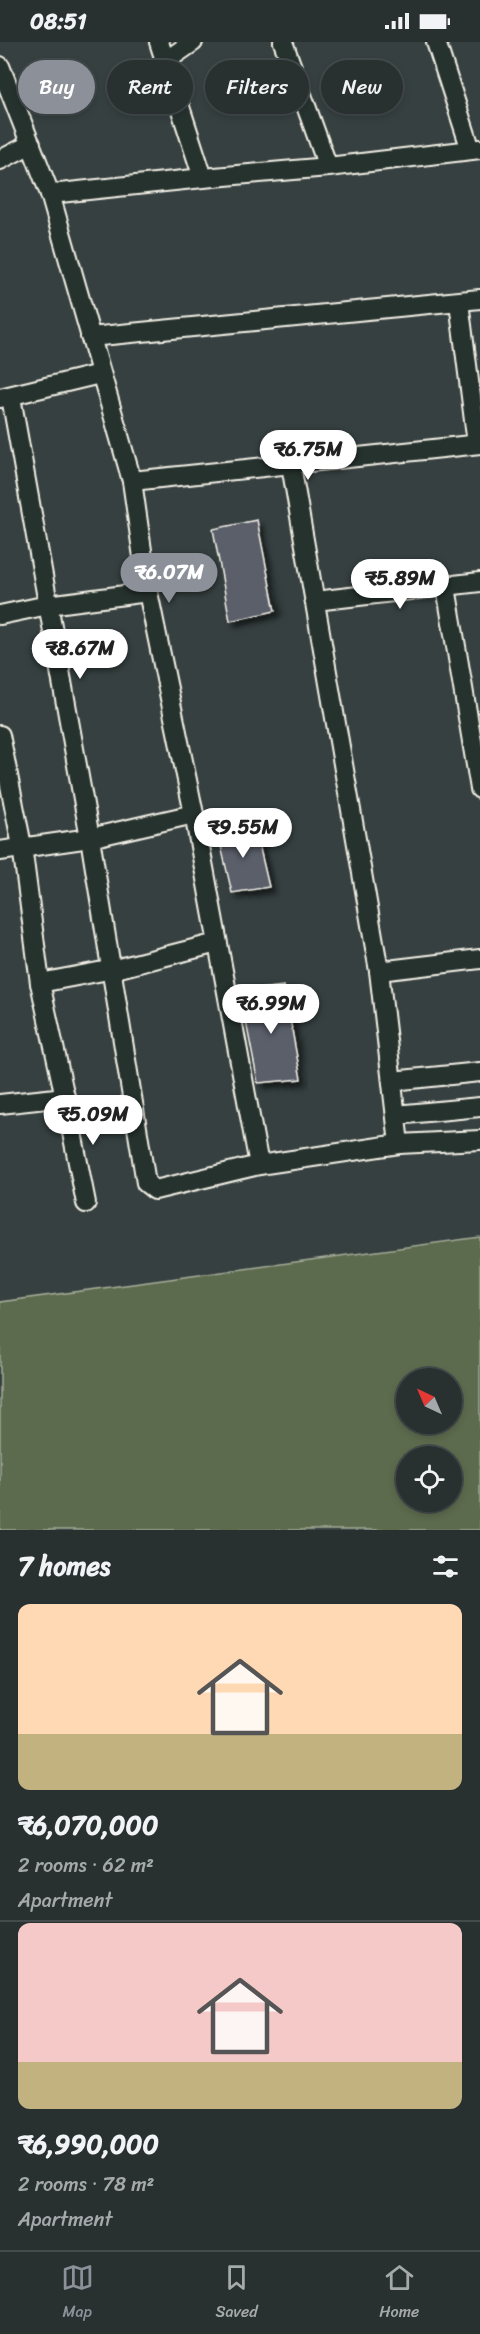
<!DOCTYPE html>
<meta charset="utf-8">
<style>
body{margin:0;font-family:Sriracha,sans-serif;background:#303838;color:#f1f3f6;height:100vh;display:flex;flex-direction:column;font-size:22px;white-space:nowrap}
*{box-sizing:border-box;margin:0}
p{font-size:20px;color:#a5a9ab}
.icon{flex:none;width:33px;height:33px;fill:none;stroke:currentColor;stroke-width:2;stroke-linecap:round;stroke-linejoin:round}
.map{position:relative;height:1488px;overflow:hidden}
.drawer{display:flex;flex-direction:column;background:#283030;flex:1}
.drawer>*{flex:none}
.guide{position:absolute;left:18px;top:18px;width:444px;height:54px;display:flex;gap:12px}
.needle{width:39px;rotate:316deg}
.buttons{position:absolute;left:396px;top:1326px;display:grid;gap:12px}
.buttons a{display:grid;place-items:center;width:66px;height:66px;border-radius:50%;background:#283030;box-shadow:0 3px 9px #0003,0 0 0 2px #444b4c;font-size:30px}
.price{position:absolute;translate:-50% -51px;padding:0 14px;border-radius:21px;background:#fff;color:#222;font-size:20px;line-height:39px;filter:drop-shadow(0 2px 3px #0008)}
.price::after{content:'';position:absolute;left:50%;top:36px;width:18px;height:14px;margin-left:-9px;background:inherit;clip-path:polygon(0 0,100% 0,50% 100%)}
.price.selected{background:#8c9099;color:#fff}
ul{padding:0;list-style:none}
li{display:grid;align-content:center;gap:12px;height:318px;padding:0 18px}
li+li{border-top:2px solid #444b4c}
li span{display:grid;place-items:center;height:186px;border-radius:12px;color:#555}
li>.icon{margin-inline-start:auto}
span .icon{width:108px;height:108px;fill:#fffc;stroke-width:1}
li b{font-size:26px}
h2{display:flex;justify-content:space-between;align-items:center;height:72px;padding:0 18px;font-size:26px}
.tag{padding:0 21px;border-radius:27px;background:#283030;box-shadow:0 3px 9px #0003,0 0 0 2px #444b4c;font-size:21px;line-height:54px}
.tag.selected{background:#8c9099;color:#fff}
.status{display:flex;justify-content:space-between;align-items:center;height:42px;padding:0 30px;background:#283030;direction:ltr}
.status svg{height:16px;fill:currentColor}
.tabs{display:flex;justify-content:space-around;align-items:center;height:84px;border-top:2px solid #444b4c;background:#283030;font-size:16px;color:#a5a9ab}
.tabs a{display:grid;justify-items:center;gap:3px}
.tabs .selected{color:#8c9099}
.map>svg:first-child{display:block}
</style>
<div class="status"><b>08:51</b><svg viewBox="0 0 49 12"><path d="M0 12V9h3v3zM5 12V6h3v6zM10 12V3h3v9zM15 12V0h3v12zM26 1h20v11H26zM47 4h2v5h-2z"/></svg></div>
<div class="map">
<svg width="480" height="1488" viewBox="0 0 480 1488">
<defs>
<filter id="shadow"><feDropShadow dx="5.5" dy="5.5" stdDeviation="3" flood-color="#0009"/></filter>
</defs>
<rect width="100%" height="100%" fill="#364040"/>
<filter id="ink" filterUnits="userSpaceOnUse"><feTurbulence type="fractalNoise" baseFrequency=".0167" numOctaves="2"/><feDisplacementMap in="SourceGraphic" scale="12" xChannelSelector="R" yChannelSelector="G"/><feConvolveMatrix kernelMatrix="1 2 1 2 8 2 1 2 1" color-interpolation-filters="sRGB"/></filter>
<g filter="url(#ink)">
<path fill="#5b6b4e" stroke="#a8ae9b" stroke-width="1.5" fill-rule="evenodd" d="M480 1195V1488H0V1260ZM406 1336H452V1382H406ZM406 1414H452V1460H406Z"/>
<g fill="#5a5e6b" stroke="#f4f1e8" stroke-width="1.5" filter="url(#shadow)">
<polygon points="257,478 275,569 230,579 213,487"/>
<polygon points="254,781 269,845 232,851 218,791"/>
<polygon points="284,944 301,1037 258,1041 240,949"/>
</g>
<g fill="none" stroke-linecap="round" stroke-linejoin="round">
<g stroke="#f4f1e8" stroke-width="22">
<g id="minor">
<polyline points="159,0 203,136 328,125 480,107"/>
<polyline points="283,0 328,125"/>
<polyline points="436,0 471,108"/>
<polyline points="167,18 193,0"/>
<polyline points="0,24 50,152 132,439 148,550 194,772 259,1123"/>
<polyline points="0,118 31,102"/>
<polyline points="50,152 203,136"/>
<polyline points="459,260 477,402"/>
<polyline points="90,295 480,257"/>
<polyline points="11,355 90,796 146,1141 155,1148 259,1123 399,1102 480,1098"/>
<polyline points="0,356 100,332"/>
<polyline points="291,423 379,929 399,1102"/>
<polyline points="132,439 480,402"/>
<polyline points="446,545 480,747"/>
<polyline points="315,559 480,540"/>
<polyline points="0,573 48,563 148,550"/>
<polyline points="0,693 22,804 40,941"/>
<polyline points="0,809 90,796 194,772"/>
<polyline points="379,929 480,917"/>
<polyline points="392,1039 480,1030"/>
<polyline points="65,1055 86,1161"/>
<polyline points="0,1062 65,1055 40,941 119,926 217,901"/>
<polyline points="396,1073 480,1065"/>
</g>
</g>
<use href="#minor" stroke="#26332d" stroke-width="18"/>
</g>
</g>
</svg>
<div class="buttons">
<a><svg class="needle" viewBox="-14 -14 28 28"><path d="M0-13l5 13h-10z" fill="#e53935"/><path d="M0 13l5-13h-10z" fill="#a5a9ab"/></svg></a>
<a><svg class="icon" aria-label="locate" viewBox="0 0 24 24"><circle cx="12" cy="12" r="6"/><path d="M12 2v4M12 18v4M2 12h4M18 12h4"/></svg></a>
</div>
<b class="price" style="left:308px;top:439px">₹6.75M</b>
<b class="price selected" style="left:169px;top:562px">₹6.07M</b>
<b class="price" style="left:400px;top:568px">₹5.89M</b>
<b class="price" style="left:80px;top:638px">₹8.67M</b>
<b class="price" style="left:243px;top:817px">₹9.55M</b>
<b class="price" style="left:271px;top:993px">₹6.99M</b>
<b class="price" style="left:93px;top:1104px">₹5.09M</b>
<div class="guide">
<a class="tag selected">Buy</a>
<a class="tag">Rent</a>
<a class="tag">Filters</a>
<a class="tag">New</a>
</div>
</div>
<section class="drawer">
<h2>7 homes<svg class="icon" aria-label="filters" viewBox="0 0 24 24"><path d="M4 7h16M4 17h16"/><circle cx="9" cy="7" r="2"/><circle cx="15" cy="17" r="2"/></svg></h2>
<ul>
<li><span style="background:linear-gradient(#ffd9b3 70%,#c2b280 0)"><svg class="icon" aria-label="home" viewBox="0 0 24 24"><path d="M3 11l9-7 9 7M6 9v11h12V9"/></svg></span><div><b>₹6,070,000</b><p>2 rooms · 62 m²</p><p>Apartment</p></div></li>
<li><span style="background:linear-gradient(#f6c9c9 75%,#c2b280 0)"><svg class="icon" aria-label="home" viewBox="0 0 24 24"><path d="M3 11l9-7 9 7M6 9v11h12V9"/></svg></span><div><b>₹6,990,000</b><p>2 rooms · 78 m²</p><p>Apartment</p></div></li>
</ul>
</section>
<nav class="tabs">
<a class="selected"><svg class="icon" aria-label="map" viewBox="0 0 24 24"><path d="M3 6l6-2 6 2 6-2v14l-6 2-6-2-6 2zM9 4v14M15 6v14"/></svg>Map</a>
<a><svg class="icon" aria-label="saved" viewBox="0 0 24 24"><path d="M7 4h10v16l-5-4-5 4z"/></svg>Saved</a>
<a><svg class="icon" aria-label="home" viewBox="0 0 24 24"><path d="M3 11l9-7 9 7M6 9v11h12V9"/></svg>Home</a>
</nav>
